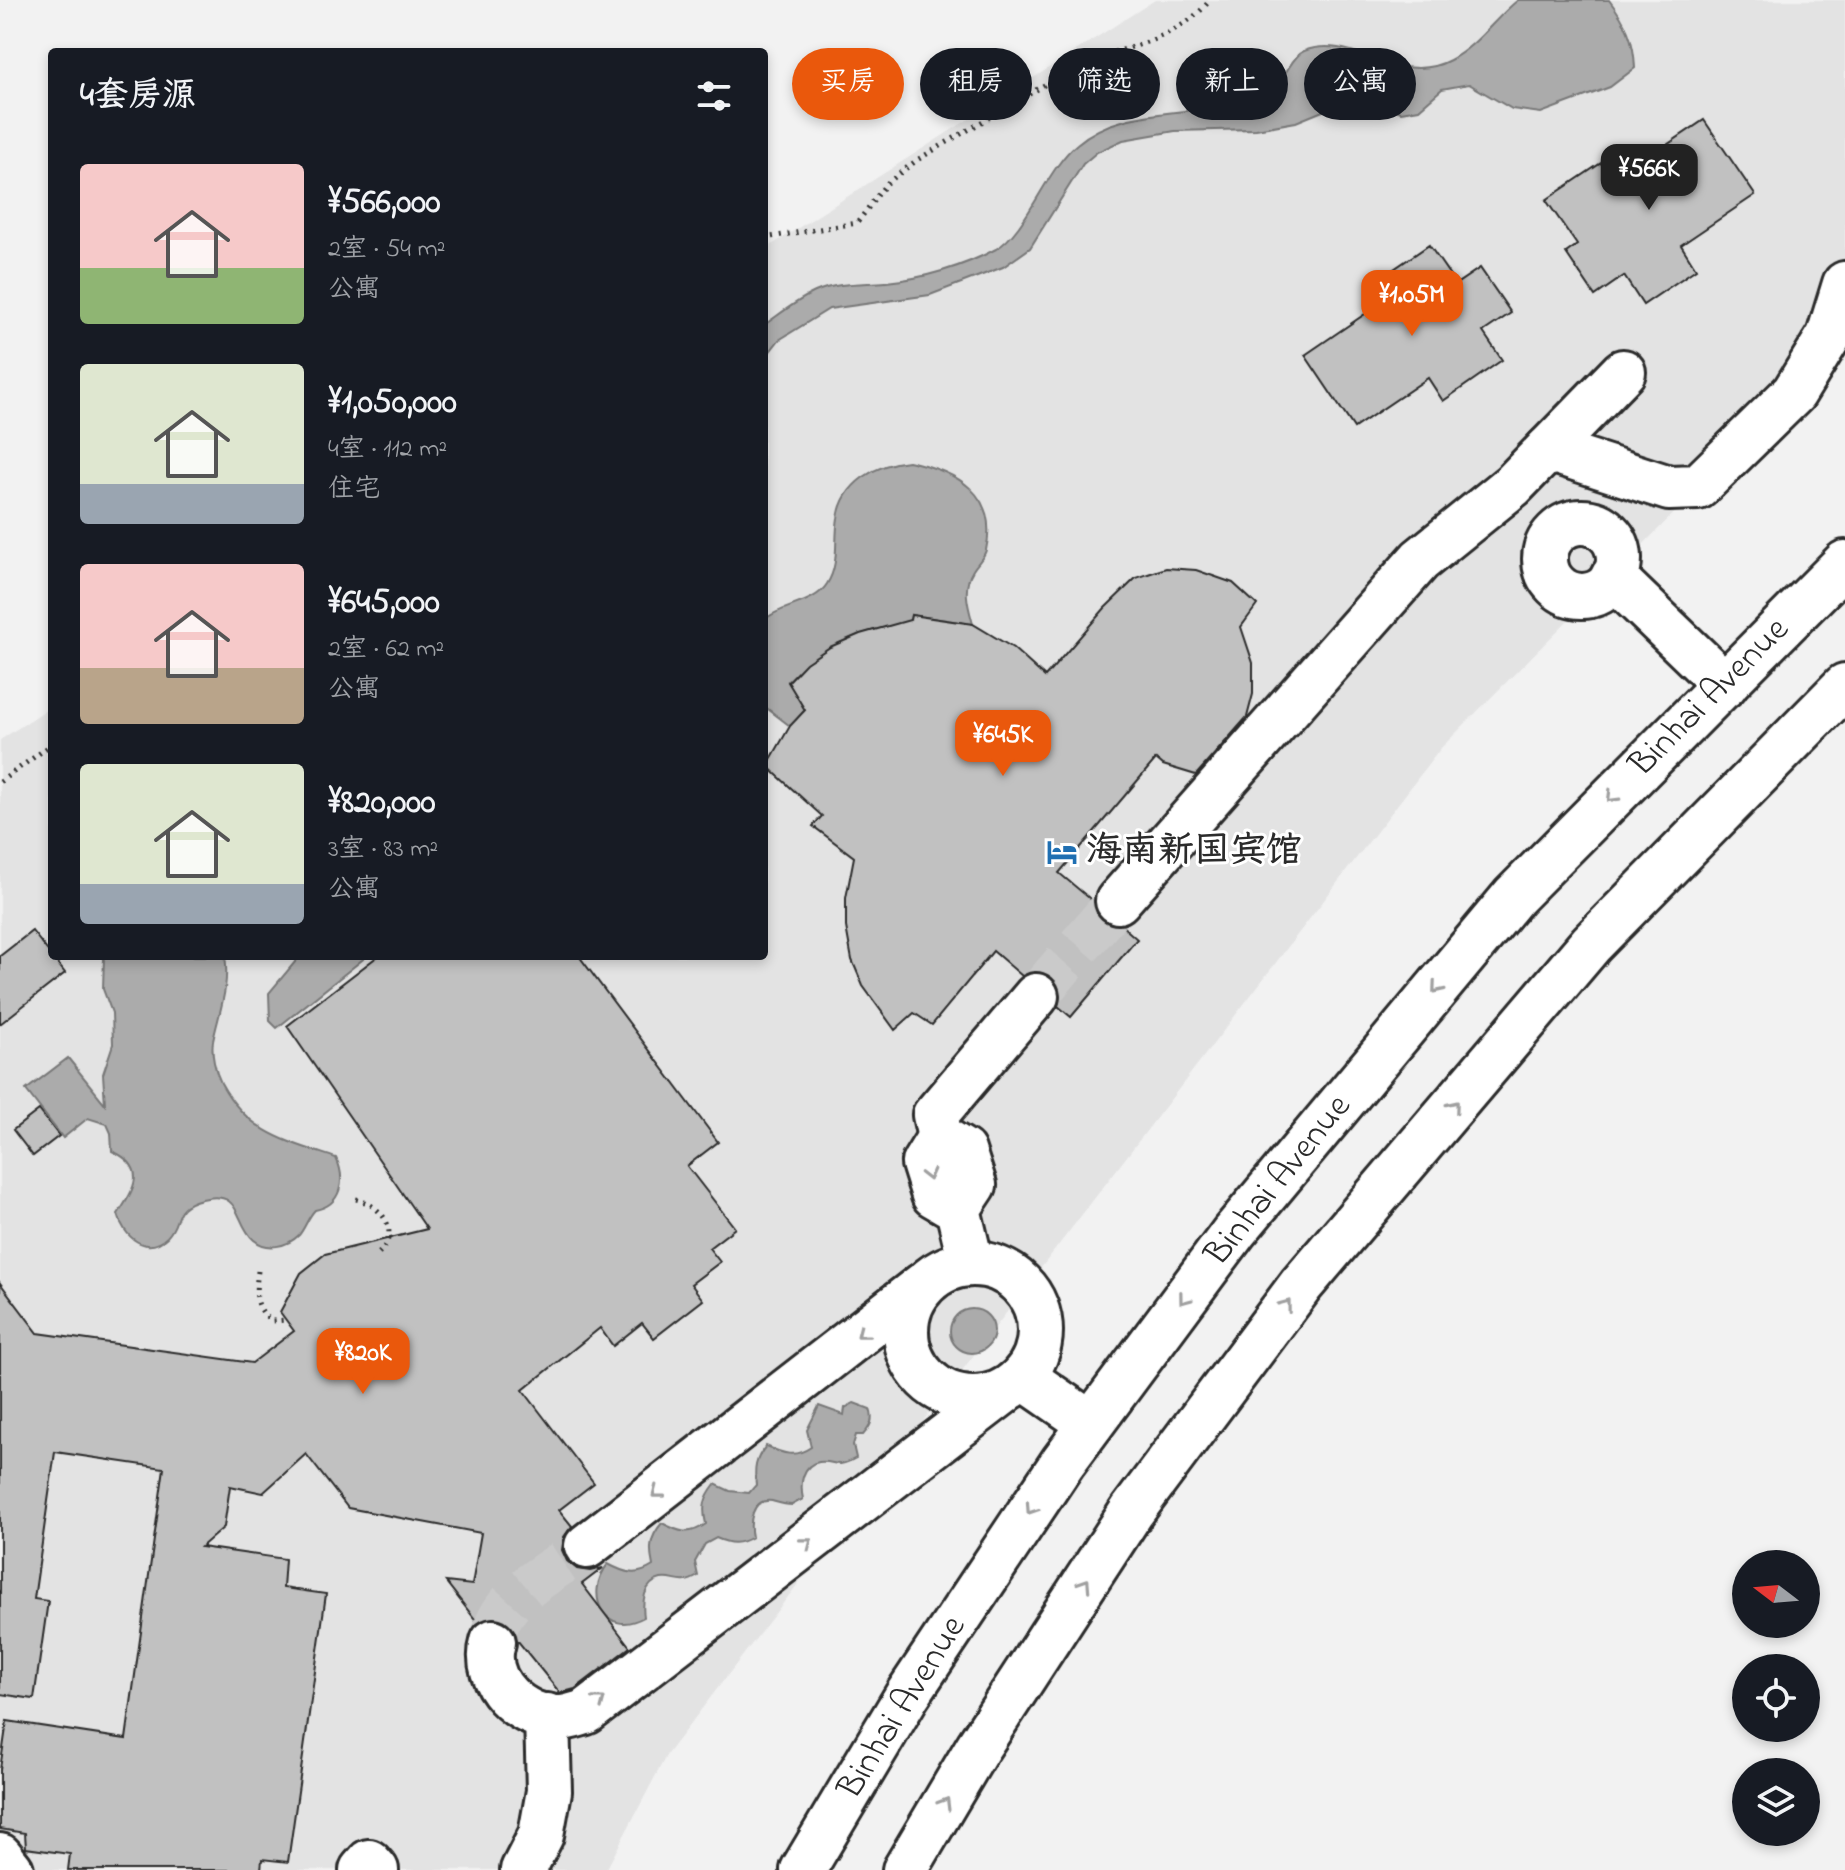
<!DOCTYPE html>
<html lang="zh">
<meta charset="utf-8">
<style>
body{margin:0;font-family:"Indie Flower","LXGW WenKai TC",sans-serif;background:#242831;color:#f1f3f6;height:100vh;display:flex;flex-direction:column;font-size:30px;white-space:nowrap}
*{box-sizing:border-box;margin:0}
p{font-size:26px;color:#9ea1a6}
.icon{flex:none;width:44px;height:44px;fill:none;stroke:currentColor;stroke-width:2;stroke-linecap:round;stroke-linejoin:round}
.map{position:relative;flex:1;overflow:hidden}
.drawer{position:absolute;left:48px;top:48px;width:720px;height:912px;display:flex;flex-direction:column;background:#171b24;border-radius:8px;box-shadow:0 4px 12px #0003}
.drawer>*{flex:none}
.hud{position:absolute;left:792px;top:48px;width:760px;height:72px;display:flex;gap:16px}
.needle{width:52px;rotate:286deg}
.fabs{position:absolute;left:1732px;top:1550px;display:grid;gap:16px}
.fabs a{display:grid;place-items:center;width:88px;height:88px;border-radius:50%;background:#171b24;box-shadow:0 4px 12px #0003;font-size:40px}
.price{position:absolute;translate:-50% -68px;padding:0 18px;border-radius:16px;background:#ea580c;color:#fff;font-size:26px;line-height:52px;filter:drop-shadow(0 2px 4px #0008)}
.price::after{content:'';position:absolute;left:50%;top:48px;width:24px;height:18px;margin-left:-12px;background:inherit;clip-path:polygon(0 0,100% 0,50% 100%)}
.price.current{background:#222;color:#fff}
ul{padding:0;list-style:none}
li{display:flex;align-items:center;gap:24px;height:200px;padding:0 32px}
li span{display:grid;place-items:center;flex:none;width:224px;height:160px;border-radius:8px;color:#555}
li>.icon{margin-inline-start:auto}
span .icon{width:96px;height:96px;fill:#fffc;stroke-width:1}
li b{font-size:34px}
h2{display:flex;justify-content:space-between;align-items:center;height:96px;padding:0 32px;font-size:34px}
.tag{padding:0 28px;border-radius:36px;background:#171b24;box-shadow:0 4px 12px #0003;font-size:28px;line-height:72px}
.tag.current{background:#ea580c;color:#fff}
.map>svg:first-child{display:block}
</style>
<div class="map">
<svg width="1845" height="1870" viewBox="0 0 1845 1870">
<rect width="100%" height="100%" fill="#f2f2f2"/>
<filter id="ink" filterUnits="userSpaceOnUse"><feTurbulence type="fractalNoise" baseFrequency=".0125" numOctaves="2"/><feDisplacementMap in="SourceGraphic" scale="16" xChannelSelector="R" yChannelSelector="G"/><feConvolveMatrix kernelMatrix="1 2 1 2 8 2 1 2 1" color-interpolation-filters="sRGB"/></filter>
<g filter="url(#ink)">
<polygon fill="#e3e3e3" points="1155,0 1845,0 1845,341 1441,748 667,1754 606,1870 0,1870 0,740 52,706 52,956 764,956 764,250"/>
<g fill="#ababab" stroke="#787878" stroke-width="2">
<path d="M1518 0H1609C1626 22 1634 40 1635 68L1610 87 1541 113 1512 109 1469 84 1442 89 1419 109 1401 112 1381 105 1335 106 1296 122 1256 129 1175 131 1123 140 1097 152 1083 164 1030 248 1003 267 930 295 829 309 779 340 764 359V325C780 314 797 300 815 292 837 282 863 284 886 282 922 279 965 266 996 249 1027 231 1046 169 1077 144 1125 103 1195 120 1250 97 1259 93 1274 85 1281 78 1289 70 1294 55 1304 51 1353 32 1398 88 1450 60 1477 46 1495 18 1518 0Z"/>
<path d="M908 461C956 471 999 493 986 550 984 558 977 563 973 570 962 588 968 606 973 624L911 615 909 625C862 627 820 648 788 681L805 710 790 726 764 706V620C782 604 814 605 827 584 840 564 834 541 838 518 843 483 876 464 908 461Z"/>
<path d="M104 956H225C230 986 219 1012 213 1041 211 1054 215 1071 221 1083 248 1133 286 1141 336 1158 346 1179 342 1205 315 1210 308 1217 305 1228 299 1235 287 1247 267 1251 254 1240 234 1223 243 1189 202 1199 170 1207 183 1221 167 1237 146 1257 123 1236 118 1214 135 1188 148 1167 112 1151L111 1133 107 1124 88 1118 63 1138 26 1090 68 1058 105 1104 103 1074 113 1044 112 1013 103 989Z"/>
<polygon points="300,956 367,956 277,1028 270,1021 269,993"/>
<circle cx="972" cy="1331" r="22"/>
<path d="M854 1403 870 1409C874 1420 871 1426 863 1435H856L853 1445 856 1458C835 1470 836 1460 819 1462 801 1465 800 1485 803 1499L792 1505C784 1505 779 1503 772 1501 751 1498 749 1523 752 1537 738 1545 730 1544 716 1538L705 1544 695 1562 698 1576C680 1587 677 1577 661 1579 643 1583 642 1603 644 1617 605 1639 583 1595 608 1564 625 1573 636 1577 653 1566 649 1548 650 1537 662 1523 679 1532 689 1536 706 1524 702 1507 704 1498 715 1484L730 1491 749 1493 756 1485C754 1469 755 1459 766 1446 783 1454 795 1458 811 1447L807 1430 819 1406 844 1415 845 1408Z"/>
</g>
<g fill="#c1c1c1" stroke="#2b2b2b" stroke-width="2">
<polygon points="1704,120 1755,195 1681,245 1696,269 1643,305 1624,276 1595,296 1566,253 1577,245 1546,200 1619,151 1631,169"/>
<polygon points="1429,245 1456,284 1480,268 1511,313 1483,332 1502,360 1443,401 1428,378 1354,428 1305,355 1384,301 1372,284"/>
<polygon points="1166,568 1196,570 1233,583 1257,605 1241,627 1253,663 1253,694 1247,717 1196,775 1163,765 1156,759 1059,873 1094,902 1102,920 1121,925 1137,939 1071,1017 1058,1006 1060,988 1052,977 1040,971 1022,976 993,951 932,1025 914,1013 895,1030 863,986 852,960 846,927 846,898 854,857 813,826 822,816 767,766 790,726 805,710 788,682 806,663 830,647 860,634 910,620 911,615 973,624 1013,648 1045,677 1105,608 1136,578"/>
<polygon points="32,931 65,973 0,1024 0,956"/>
<polygon points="378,956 579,956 718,1142 687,1166 735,1228 709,1248 720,1262 691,1284 703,1300 654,1338 642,1323 613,1346 600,1328 523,1390 594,1483 559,1510 572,1526 564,1537 562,1550 567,1561 577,1569 590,1571 603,1568 582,1584 630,1647 575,1689 560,1693 517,1640 509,1623 496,1617 478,1623 446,1582 472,1585 481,1533 348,1508 306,1454 263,1493 230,1486 224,1527 201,1547 285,1559 283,1588 326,1594 288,1862 262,1859 261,1870 68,1870 70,1854 26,1848 25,1833 0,1829 0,1769 7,1721 126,1739 164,1468 55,1452 34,1599 48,1601 34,1699 0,1694 0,1283 38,1333 252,1363 294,1331 280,1312 301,1273 325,1254 427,1229 287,1026"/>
<polygon points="39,1110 59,1136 33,1156 13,1130"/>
</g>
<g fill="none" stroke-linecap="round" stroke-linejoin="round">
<g stroke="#cacaca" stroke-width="44" stroke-dasharray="44 22" stroke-linecap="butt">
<polyline points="1036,996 1118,901"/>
<path d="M493 1642C495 1597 554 1571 587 1546"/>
</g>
<g stroke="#2b2b2b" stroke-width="50">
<g id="minor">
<polyline points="1548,449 1669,488 1698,487 1794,393 1829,336 1845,284"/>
<circle cx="1582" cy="559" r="37"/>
<polyline points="1613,577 1725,685"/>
<polyline points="1118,901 1420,560 1513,485 1623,372"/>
<polyline points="940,1137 935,1115 1036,996"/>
<polyline points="958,1209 934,1195 924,1163 940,1137 963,1151 974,1185 958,1209 971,1263"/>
<circle cx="973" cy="1331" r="67"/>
<polyline points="1023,1377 1091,1424"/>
<polyline points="587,1546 923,1285"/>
<path d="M493 1642C481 1682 522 1720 560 1718 568 1718 578 1714 586 1712L1002 1393"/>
<polyline points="0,1856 11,1870"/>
<polyline points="362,1870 369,1862 376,1870"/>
<polyline points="523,1870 541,1835 549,1791 547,1716"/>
</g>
</g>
<g stroke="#2b2b2b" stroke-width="50">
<g id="highway">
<polyline points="803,1870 908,1694 1063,1462 1234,1232 1514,896 1845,563"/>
<polyline points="905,1870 978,1747 1132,1511 1301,1285 1591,944 1845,686"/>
</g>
</g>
<g stroke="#2b2b2b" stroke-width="5" stroke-dasharray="2 6" stroke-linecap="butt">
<path d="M764 238 857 223 886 184 917 160 1092 57C1132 49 1184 34 1210 0"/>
<polyline points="0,782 52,744"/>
<path d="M356 1199C381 1205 402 1231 379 1253"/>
<path d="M258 1271C255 1292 254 1308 272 1321L286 1320"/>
</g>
<use href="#minor" stroke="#fff" stroke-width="44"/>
<use href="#highway" stroke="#fff" stroke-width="44"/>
</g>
<defs><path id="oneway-chevron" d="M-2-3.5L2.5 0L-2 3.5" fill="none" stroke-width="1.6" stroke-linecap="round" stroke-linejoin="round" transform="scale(2)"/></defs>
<g stroke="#a0a0a0">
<use href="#oneway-chevron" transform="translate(1612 797) rotate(135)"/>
<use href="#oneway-chevron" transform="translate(1437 988) rotate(130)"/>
<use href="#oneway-chevron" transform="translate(1454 1106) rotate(-50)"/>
<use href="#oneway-chevron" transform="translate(928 1175) rotate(76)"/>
<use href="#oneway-chevron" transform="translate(1184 1299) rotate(127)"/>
<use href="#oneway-chevron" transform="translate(1286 1305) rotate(-53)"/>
<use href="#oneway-chevron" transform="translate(862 1333) rotate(142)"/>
<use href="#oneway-chevron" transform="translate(657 1493) rotate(142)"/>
<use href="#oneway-chevron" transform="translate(1031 1509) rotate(124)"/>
<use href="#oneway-chevron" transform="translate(807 1543) rotate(-38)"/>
<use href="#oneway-chevron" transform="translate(1085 1584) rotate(-57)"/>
<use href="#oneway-chevron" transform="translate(600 1701) rotate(-37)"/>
<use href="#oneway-chevron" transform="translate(945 1803) rotate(-59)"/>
</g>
</g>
<defs>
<g id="hotel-bare" transform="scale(2.4)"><path d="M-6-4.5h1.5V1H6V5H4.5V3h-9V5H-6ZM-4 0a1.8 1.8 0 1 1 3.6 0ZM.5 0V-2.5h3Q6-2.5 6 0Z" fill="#1f6fb2" stroke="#fff" stroke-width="2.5" paint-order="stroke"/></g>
</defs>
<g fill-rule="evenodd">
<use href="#hotel-bare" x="1062" y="852"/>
</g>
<g text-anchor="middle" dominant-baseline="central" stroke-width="6" stroke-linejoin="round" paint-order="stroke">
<g font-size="36" fill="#2b2b2b" stroke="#fff">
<text transform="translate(1710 698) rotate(-45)">Binhai Avenue</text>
<text transform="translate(1279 1181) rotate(-51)">Binhai Avenue</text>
<text transform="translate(903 1708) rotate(-58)">Binhai Avenue</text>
</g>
<g font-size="36" font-weight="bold" fill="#2b2b2b" stroke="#fff" text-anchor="start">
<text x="1086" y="852">海南新国宾馆</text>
</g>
</g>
</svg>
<div class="fabs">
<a><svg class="needle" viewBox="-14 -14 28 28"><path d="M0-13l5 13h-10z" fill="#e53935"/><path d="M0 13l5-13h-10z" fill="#9ea1a6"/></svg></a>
<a><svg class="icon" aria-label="locate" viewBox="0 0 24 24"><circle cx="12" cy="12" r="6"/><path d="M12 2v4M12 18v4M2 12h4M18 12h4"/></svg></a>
<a><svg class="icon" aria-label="layers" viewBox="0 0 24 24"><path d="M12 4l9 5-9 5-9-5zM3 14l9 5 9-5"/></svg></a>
</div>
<b class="price current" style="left:1649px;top:212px">¥566K</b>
<b class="price" style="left:1412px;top:338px">¥1.05M</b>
<b class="price" style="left:1003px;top:778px">¥645K</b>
<b class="price" style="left:363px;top:1396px">¥820K</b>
<div class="hud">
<a class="tag current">买房</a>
<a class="tag">租房</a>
<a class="tag">筛选</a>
<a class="tag">新上</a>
<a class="tag">公寓</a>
</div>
<section class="drawer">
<h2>4套房源<svg class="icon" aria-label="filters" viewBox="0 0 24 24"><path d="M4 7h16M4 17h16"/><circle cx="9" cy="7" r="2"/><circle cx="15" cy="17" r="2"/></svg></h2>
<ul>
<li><span style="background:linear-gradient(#f6c9c9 65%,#8fb573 0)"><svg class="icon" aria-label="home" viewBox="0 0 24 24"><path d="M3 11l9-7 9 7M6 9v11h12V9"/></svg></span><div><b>¥566,000</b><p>2室 · 54 m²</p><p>公寓</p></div></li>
<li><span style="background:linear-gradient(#dfe7d0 75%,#9aa5b1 0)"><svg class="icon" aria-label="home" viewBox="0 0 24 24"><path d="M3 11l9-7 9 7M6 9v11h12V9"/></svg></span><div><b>¥1,050,000</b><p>4室 · 112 m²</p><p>住宅</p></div></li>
<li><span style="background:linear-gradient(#f6c9c9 65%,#b9a48a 0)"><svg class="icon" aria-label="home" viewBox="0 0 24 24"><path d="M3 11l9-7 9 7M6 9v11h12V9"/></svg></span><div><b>¥645,000</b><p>2室 · 62 m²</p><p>公寓</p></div></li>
<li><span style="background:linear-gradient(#dfe7d0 75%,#9aa5b1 0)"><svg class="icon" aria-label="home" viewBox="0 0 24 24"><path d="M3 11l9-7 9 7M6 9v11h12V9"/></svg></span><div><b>¥820,000</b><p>3室 · 83 m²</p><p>公寓</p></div></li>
</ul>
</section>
</div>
